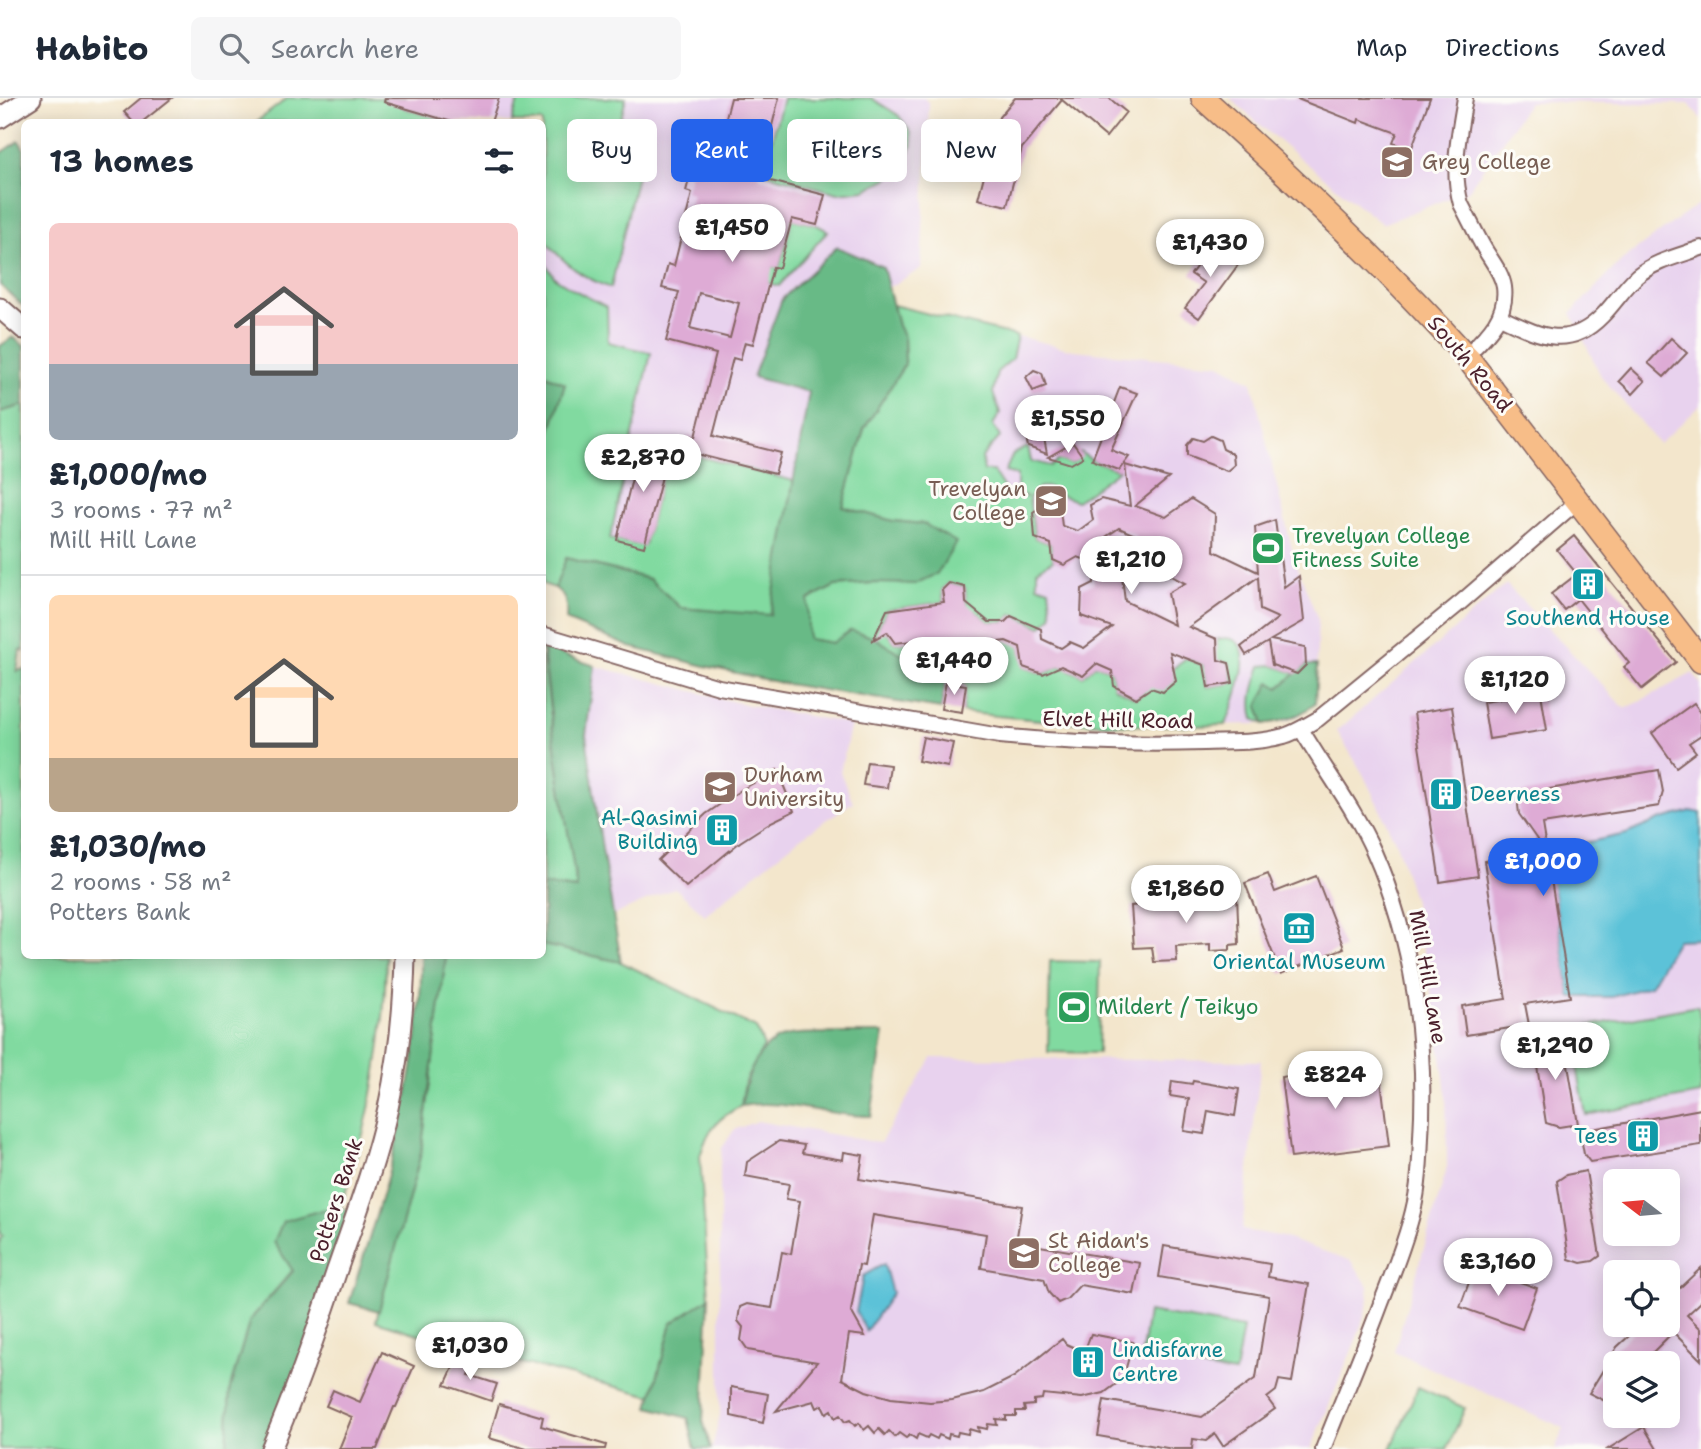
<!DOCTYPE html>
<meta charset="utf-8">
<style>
body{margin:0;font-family:"Shantell Sans",sans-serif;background:#f6f6f7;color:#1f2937;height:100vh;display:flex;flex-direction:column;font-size:26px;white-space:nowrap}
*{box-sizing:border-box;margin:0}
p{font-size:23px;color:#747a83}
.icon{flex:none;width:38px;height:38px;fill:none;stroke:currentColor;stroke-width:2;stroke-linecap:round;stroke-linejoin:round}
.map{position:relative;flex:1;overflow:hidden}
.panel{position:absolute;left:21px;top:21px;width:525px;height:840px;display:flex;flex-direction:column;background:#fff;border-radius:10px;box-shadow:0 4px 18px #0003}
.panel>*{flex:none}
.guide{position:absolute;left:567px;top:21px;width:665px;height:63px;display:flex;gap:14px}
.needle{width:46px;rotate:286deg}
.tools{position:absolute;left:1603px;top:1071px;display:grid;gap:14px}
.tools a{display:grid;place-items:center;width:77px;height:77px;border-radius:10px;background:#fff;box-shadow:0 4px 18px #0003;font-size:35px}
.price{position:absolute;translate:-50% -60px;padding:0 16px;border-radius:24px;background:#fff;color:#222;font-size:23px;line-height:46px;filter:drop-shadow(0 2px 4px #0008)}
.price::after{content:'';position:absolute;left:50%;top:42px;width:21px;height:16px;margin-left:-10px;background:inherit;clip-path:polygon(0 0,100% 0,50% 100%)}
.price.on{background:#2563eb;color:#fff}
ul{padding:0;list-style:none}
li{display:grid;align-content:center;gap:14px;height:371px;padding:0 28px}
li+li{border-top:2px solid #e0e1e3}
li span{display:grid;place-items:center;height:217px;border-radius:10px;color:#555}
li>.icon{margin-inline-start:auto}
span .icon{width:126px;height:126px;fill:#fffc;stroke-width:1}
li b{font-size:30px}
h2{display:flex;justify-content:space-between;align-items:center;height:84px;padding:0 28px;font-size:30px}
.pill{padding:0 24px;border-radius:10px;background:#fff;box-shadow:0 4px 18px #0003;font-size:24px;line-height:63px}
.pill.on{background:#2563eb;color:#fff}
header{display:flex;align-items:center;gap:42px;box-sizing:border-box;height:98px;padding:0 35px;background:#fff;border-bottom:2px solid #e0e1e3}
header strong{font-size:33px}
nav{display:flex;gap:38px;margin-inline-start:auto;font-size:24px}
.search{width:490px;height:63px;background:#f6f6f7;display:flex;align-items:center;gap:18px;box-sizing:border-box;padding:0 24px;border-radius:10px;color:#747a83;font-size:26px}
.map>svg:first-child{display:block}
</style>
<header>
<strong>Habito</strong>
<div class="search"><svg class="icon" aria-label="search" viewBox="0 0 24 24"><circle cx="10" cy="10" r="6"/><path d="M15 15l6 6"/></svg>Search here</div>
<nav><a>Map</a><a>Directions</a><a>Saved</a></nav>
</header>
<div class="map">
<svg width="1701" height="1351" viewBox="0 0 1701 1351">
<rect width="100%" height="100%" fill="#fdfcf7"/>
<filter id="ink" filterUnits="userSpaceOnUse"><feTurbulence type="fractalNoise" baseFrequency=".0143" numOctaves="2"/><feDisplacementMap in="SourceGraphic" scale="14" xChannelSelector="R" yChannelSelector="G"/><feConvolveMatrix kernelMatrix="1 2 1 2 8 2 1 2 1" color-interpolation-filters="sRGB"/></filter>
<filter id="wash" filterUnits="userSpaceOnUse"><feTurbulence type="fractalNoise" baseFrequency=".00686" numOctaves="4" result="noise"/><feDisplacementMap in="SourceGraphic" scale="28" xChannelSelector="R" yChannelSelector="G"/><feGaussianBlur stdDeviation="1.57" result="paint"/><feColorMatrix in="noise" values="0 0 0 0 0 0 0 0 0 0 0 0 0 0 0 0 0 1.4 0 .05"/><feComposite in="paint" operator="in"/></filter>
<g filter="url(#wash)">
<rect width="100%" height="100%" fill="#f3e6cc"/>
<g fill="#e8d2ee" fill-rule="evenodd">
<polygon points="347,0 924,0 929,5 921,171 868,201 1073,252 1220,266 1252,284 1294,459 1318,522 1315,606 1299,618 1287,623 1264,626 1113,628 1036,623 900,605 705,568 630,549 566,522 567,508 563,495 555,490 542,486 543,357 565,285 543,276 542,24 362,24"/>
<polygon points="1230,0 1701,0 1701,21 1689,6 1529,4 1468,93 1382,126 1269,35"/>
<polygon points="1701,104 1701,307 1659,346 1601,278 1571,215 1622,162"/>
<path d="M1506 486 1625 611 1693 575 1701 587V1351H1555L1564 1330 1394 1254 1447 1070 1446 993 1430 887 1413 800 1396 745 1363 676 1337 633ZM1615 1083H1668V1136H1615ZM1615 1174H1668V1227H1615ZM1615 1265H1668V1318H1615Z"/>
<polygon points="595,568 743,606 851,626 840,674 853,704 800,740 705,817 675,790 614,817 602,751 586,637"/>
<polygon points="932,960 1261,963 1242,1132 1279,1138 1352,1163 1368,1188 1369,1202 1358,1237 1311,1351 712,1351 720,1317 720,1067 722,1050 734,1032 757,1023 880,1045"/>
</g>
<g fill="#81daa0" stroke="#667c66" stroke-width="2">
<polygon points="288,0 407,0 404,10 452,24 256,24"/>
<path d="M519 0H626L614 47 639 68 611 190C580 179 565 165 543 141L542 24H512Z"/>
<polygon points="783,0 871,0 898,17 911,34 913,47 903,67 887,81 865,92 838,95 763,75"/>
<polygon points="758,112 817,127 828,133 779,188 741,178 745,162 779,170 787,142 753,133"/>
<polygon points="542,160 555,180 574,192 607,209 608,244 651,255 610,441 644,448 669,351 794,383 771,518 681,510 649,481 567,460 555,490 543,486 543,357 565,285 543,276"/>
<path d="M893 207 1017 238 1012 261 997 274 993 295 1000 315 993 327 1000 339 982 359 984 373H993L1009 398 1027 399 1017 394V377L1005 374 1013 356 1028 349 1031 363 1051 368 1059 362 1071 366 1077 362 1080 354 1092 362 1119 372 1077 403 1056 396 1049 389H1040L1029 400 1035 440 1051 446 1053 462 1037 472V487L1049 491 1052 518 1041 529 1013 516 1005 524H989L975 513 967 517 965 489 949 485 942 492 944 504 887 512 879 528 884 535 887 534 895 545 922 542 938 550 963 548 978 554 991 545 1019 540 1024 569 1043 576 1061 568 1083 578 1096 566 1112 573 1114 589 1136 600 1186 560 1204 567 1208 589 1233 585 1229 565 1211 560 1217 552V541C1266 532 1233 606 1226 627 1137 630 1050 625 962 614L966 587 946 584 875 540 832 545 808 541V502L835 488 872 485 924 426 893 423 843 409 864 331 905 266 904 239 898 228Z"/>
<path d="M24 307V553L20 552 17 573 24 571V858H386C385 944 370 1029 340 1110L322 1112 274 1144 293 1172 250 1222 230 1290 227 1351H0V1141L3 1138 0 1137V314Z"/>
<polygon points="542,550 556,658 577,791 543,787"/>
<path d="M1272 567 1297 576 1278 590 1271 585 1258 608 1264 626 1254 621C1249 601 1255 586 1261 568Z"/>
<path d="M543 847 621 864 756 930 764 948 745 983 741 1008C716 1021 708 1031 700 1058L709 1200 672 1225 652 1298 463 1250 376 1223 421 1055 446 858H542Z"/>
<polygon points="1050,863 1100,864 1098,955 1048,954"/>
<polygon points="1698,908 1701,924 1701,996 1586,1017 1570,931"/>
<polygon points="1148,1214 1243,1230 1235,1275 1141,1260"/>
<polygon points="1418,1289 1465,1310 1447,1351 1391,1351"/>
</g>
<g fill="#68ba86" stroke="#596c58" stroke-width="2">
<polygon points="19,43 24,51 24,209 0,187 0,56"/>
<path d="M837 149 883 169 898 228 904 239 905 266 864 331 843 409 893 423 924 426 956 444 938 475 915 486 872 485 835 488 808 502V541L832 545 851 532 875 540 946 584 941 611 781 585 705 568 630 549 566 522C567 508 567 499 555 490L566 460 649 481 681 510 770 517 809 294 753 279 782 201Z"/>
<polygon points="13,239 24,248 24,307 0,314 0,248"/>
<polygon points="543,276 565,285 543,357"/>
<polygon points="543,550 595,568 586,637 602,751 621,864 543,847 543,787 577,791 556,658"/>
<path d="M1306 567H1317L1315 606C1298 619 1285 623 1264 626L1258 608 1270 584 1279 590Z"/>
<path d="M421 858H446L421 1055 379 1213 349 1205C384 1093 423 977 421 858Z"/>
<path d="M844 935H884L871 1018C828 1019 784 1000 741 1008 746 979 757 943 790 937 807 934 827 936 844 935Z"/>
<polygon points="340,1110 357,1114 271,1351 227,1351 230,1290 250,1222 293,1173 274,1144 283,1123 322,1112"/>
<polygon points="709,1200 703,1323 711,1351 695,1351 688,1320 649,1309 672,1225"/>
</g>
<g fill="#5bc2d8" stroke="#527082" stroke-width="2">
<polygon points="1691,713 1701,715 1701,841 1677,842 1650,888 1612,899 1570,899 1547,753 1626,736 1659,722"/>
<polygon points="884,1166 892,1195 866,1233 856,1214 863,1178"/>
</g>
<g id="blocks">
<g fill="#deabd5" fill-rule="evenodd">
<polygon points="141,0 172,0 142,24 133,24 124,14"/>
<polygon points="385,0 499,0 491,24 452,24 384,4"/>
<path d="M731 0H779L759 80 825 97 817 127 792 121 779 170 773 169 753 246 745 244 740 262 733 260 713 338 781 355 775 376 684 353 688 338 695 339 716 256 666 243 679 194 662 190 668 166 674 168 692 95 686 93 694 63 722 70 733 29 724 27ZM699 195 739 205 730 240 690 230Z"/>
<polygon points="1015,0 1109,0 1126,14 1106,39 1062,2 1022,50 1007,108 978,101 999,19"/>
<polygon points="1295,0 1430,0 1411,52 1393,45 1397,35 1359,21 1358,25"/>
<polygon points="1211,148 1238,167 1199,220 1185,210 1204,185 1191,176"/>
<polygon points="1671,240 1687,255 1664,279 1648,265"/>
<polygon points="1631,270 1645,283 1633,296 1619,283"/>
<polygon points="1034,272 1042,275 1046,288 1033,293 1026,279"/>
<polygon points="1120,289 1137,295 1111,352 1129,359 1119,372 1092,362"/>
<polygon points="1041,324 1047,356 1028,349 1025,334"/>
<polygon points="1211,338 1220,342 1223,351 1233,356 1234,367 1227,373 1187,358 1187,347 1193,340 1203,343"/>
<polygon points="641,344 669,351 644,449 617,442"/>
<polygon points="1073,345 1083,359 1071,366 1048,359"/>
<path d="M1125 367 1169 380 1135 408 1166 419 1191 401 1215 416 1214 453 1258 474 1255 429 1275 422 1284 489 1299 478 1304 523 1271 542 1305 549 1306 567 1297 576 1272 567 1268 544 1246 557 1241 549 1278 520 1260 512 1258 479 1189 529 1217 541 1218 562 1229 565 1233 585 1208 589 1204 567 1170 554 1176 583 1163 594 1151 590 1136 600 1114 588 1112 573 1096 566 1083 578 1061 568 1043 576 1023 569 1020 549 1006 543 991 545 978 554 963 548 938 550 922 542 895 545 887 534 873 542 887 512 944 504 942 492 949 485 965 489 966 505 989 524H1005L1011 518 1041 531 1042 541 1061 550 1070 544 1084 550 1112 529 1081 518 1082 491 1094 485V465L1078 459 1064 467 1053 462 1051 446 1035 440 1033 414 1044 407 1060 412 1062 428 1078 433 1093 422 1090 407 1101 401 1130 408ZM1119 430 1135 437 1136 453 1151 459 1163 451 1167 476 1185 485 1168 495 1174 527 1125 503 1120 463 1091 449Z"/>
<polygon points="1574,438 1676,564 1642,591 1624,569 1629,565 1578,501 1564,512 1551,496 1577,476 1557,452"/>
<polygon points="946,584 966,587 962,614 941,611"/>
<polygon points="1541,595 1547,632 1489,641 1483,604"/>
<polygon points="1694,605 1701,615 1701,637 1689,645 1696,654 1676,669 1652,635"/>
<polygon points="1452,609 1478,778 1440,784 1414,615"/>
<polygon points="923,639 953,645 948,669 918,663"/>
<polygon points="867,664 890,667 887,690 863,687"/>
<polygon points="777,672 794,713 771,724 740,744 686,789 658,762 706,716 741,692"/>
<polygon points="1659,672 1663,694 1659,708 1542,726 1570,899 1525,906 1529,927 1466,937 1462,908 1506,901 1484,763 1545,753 1519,716 1518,707 1521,696"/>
<polygon points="1268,776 1275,794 1316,778 1344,850 1281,876 1245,785"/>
<polygon points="1237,796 1239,846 1230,847 1230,852 1210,853 1210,846 1176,848 1177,863 1154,864 1152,849 1134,850 1131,808"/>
<polygon points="1553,939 1564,943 1578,1026 1559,1029 1546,1025 1533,943"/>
<polygon points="1379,966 1389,1048 1291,1060 1281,979"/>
<polygon points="1172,983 1192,986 1193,983 1239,991 1235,1018 1208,1013 1204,1036 1184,1033 1189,1001 1170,998"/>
<polygon points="1701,1011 1701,1047 1590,1064 1584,1056 1582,1045 1587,1032"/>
<polygon points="779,1043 804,1047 802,1055 843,1062 844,1054 863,1057 859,1081 1022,1108 1016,1144 1140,1165 1134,1196 1080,1187 1067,1201 1058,1205 1049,1195 1044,1181 981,1170 986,1136 873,1117 864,1168 859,1167 851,1213 865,1238 849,1236 842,1281 866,1293 891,1300 930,1304 952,1302 984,1294 1014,1279 1062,1241 1066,1246 1084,1254 1091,1236 1133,1244 1123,1281 1104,1295 1082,1300 1043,1296 1042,1301 1034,1302 1034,1307 1024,1308 1025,1313 1016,1313 1016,1318 1006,1318 1006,1322 996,1321 997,1327 988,1326 987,1331 978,1329 979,1334 969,1331 968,1336 958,1334 957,1338 949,1336 948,1341 939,1337 937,1341 929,1337 927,1340 918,1336 916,1341 910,1337 906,1340 899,1335 895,1339 889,1333 885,1337 879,1331 875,1335 869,1328 864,1332 859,1325 855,1328 850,1322 845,1324 840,1317 835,1320 831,1312 826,1315 822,1307 817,1310 814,1303 776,1313 817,1264 748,1252 741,1242 743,1229 738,1223 740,1209 747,1206 772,1210 782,1154 791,1156 800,1103 786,1101 789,1086 745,1078 747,1064"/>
<polygon points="1586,1073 1600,1158 1593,1163 1581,1165 1569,1161 1557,1083 1566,1077"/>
<polygon points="1164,1148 1270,1166 1268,1179 1309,1186 1292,1284 1279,1282 1276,1293 1267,1300 1275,1311 1223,1348 1215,1336 1206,1343 1193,1341 1192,1351 1173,1351 1098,1338 1104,1302 1202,1319 1256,1280 1269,1198 1159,1179"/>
<polygon points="1475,1168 1537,1190 1522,1231 1460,1209"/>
<polygon points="1701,1170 1701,1204 1687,1217 1701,1231 1701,1262 1673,1234 1642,1265 1615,1265 1615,1308 1589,1295 1617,1249 1641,1227 1668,1227 1668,1201"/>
<polygon points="382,1254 414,1268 396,1309 394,1309 377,1351 339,1351 352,1319 326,1308 333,1292 360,1304"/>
<polygon points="456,1263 472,1270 469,1277 497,1286 491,1303 445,1287"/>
<polygon points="731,1289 768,1296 763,1325 731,1318"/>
<polygon points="499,1306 543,1319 541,1328 606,1347 605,1351 527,1351 489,1340"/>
<polygon points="1644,1329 1657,1351 1608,1351"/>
</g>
</g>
</g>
<g filter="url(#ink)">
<use href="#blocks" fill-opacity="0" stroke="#856563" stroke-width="2"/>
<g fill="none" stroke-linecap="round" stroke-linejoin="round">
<g stroke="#856563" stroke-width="18">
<g id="minor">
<path d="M1465 0C1459 36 1451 71 1461 106 1469 121 1476 136 1484 150 1491 162 1502 175 1504 189 1508 219 1485 239 1466 258"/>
<path d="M1500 219C1537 236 1567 254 1602 218 1614 206 1624 190 1637 178 1655 163 1679 158 1701 150"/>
<path d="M542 536 719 589 1000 638C1068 645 1136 647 1204 645 1231 644 1259 645 1284 638 1297 634 1307 627 1318 621L1460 505 1579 402"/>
<path d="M1301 631C1325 672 1355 711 1374 754 1413 842 1427 944 1421 1039 1420 1064 1419 1089 1413 1113 1405 1146 1392 1177 1380 1208 1362 1256 1342 1303 1323 1351"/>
</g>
</g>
<g stroke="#856563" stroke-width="23">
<g id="tertiary">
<polyline points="0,20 31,0"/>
<polyline points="0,210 24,231"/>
<path d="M271 1351C296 1293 317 1233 337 1172 355 1120 376 1064 388 1010 399 960 404 908 405 858"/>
</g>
</g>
<g stroke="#856563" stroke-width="26">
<path id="primary" d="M1203 0C1294 82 1384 167 1466 258L1701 563"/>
</g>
<use href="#minor" stroke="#fff" stroke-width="14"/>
<use href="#tertiary" stroke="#fff" stroke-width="19"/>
<use href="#primary" stroke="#f7bd88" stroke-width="23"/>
</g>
</g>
<defs>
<g id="university-square" transform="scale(1.75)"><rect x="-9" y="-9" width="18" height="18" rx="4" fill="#8d6e63" stroke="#fdfcf7"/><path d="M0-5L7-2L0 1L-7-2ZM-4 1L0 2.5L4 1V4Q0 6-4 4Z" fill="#fff"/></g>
<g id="stadium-square" transform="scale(1.75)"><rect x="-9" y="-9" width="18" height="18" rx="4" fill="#2e9e5b" stroke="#fdfcf7"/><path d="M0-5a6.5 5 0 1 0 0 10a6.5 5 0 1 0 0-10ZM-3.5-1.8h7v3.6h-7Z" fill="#fff"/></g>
<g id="building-square" transform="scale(1.75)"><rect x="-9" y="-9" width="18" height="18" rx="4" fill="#0f9aa8" stroke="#fdfcf7"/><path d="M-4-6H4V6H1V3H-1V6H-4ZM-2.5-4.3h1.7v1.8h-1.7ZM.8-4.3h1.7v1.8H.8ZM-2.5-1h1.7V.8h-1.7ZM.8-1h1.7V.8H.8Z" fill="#fff"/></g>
<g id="museum-square" transform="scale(1.75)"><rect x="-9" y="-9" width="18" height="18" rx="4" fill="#0f9aa8" stroke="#fdfcf7"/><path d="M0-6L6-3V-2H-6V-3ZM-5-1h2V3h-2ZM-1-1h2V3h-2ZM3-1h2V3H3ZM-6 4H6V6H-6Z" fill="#fff"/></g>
</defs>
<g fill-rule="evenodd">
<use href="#university-square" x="1397" y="64"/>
<use href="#university-square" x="1051" y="403"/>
<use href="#stadium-square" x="1268" y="450"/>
<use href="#building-square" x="1588" y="486"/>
<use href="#university-square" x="720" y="689"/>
<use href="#building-square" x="1446" y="696"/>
<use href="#building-square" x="722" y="732"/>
<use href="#museum-square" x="1299" y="830"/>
<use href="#stadium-square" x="1074" y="909"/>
<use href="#building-square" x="1643" y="1038"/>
<use href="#university-square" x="1024" y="1155"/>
<use href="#building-square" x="1088" y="1264"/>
</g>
<g text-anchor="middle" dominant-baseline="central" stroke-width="6" stroke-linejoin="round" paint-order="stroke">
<g font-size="21" fill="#785e54" stroke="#fdfcf7" text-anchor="start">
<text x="1422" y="64">Grey College</text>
<text x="1026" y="391" text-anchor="end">Trevelyan<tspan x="1026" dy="24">College</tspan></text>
<text x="744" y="677">Durham<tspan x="744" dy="24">University</tspan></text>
<text x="1048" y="1143">St Aidan's<tspan x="1048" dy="24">College</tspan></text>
</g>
<g font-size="21" fill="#4a1f2b" stroke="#fdfcf7">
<text transform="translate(1470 266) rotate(50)">South Road</text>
<text transform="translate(1118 622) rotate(1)">Elvet Hill Road</text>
<text transform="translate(1428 879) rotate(80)">Mill Hill Lane</text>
<text transform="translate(336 1102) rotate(-72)">Potters Bank</text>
</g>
<g font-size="21" fill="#27864d" stroke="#fdfcf7" text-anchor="start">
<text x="1292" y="438">Trevelyan College<tspan x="1292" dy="24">Fitness Suite</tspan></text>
<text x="1098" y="909">Mildert / Teikyo</text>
</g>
<g font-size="21" fill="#0d838f" stroke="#fdfcf7">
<text x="1588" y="520">Southend House</text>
<text x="1470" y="696" text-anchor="start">Deerness</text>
<text x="698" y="720" text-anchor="end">Al-Qasimi<tspan x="698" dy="24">Building</tspan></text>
<text x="1299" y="864">Oriental Museum</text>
<text x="1618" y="1038" text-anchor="end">Tees</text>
<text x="1112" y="1252" text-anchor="start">Lindisfarne<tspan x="1112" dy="24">Centre</tspan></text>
</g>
</g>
</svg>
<div class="tools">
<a><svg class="needle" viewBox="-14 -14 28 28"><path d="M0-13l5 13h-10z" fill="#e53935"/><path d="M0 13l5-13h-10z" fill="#747a83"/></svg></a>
<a><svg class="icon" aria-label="locate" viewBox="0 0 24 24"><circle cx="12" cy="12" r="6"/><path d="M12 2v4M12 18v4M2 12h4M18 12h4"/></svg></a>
<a><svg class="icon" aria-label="layers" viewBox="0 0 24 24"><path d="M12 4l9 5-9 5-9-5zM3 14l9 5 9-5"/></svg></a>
</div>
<b class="price" style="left:732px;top:166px">£1,450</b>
<b class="price" style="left:1210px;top:181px">£1,430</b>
<b class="price" style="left:1068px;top:357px">£1,550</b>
<b class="price" style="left:643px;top:396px">£2,870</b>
<b class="price" style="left:1131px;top:498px">£1,210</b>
<b class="price" style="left:954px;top:599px">£1,440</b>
<b class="price" style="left:1515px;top:618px">£1,120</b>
<b class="price on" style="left:1543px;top:800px">£1,000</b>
<b class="price" style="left:1186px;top:827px">£1,860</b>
<b class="price" style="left:1555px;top:984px">£1,290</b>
<b class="price" style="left:1335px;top:1013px">£824</b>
<b class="price" style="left:1498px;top:1200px">£3,160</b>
<b class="price" style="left:470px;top:1284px">£1,030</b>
<div class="guide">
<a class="pill">Buy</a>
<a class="pill on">Rent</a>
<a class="pill">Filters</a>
<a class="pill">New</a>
</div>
<section class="panel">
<h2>13 homes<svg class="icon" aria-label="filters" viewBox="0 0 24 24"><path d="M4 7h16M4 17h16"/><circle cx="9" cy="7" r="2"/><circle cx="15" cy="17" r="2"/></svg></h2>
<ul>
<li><span style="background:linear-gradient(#f6c9c9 65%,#9aa5b1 0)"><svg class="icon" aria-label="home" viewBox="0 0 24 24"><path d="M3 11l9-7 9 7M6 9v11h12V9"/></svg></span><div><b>£1,000/mo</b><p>3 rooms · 77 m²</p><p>Mill Hill Lane</p></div></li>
<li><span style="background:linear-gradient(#ffd9b3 75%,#b9a48a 0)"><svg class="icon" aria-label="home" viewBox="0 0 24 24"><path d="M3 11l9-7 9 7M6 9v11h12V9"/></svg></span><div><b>£1,030/mo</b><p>2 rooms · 58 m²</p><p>Potters Bank</p></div></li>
</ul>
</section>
</div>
